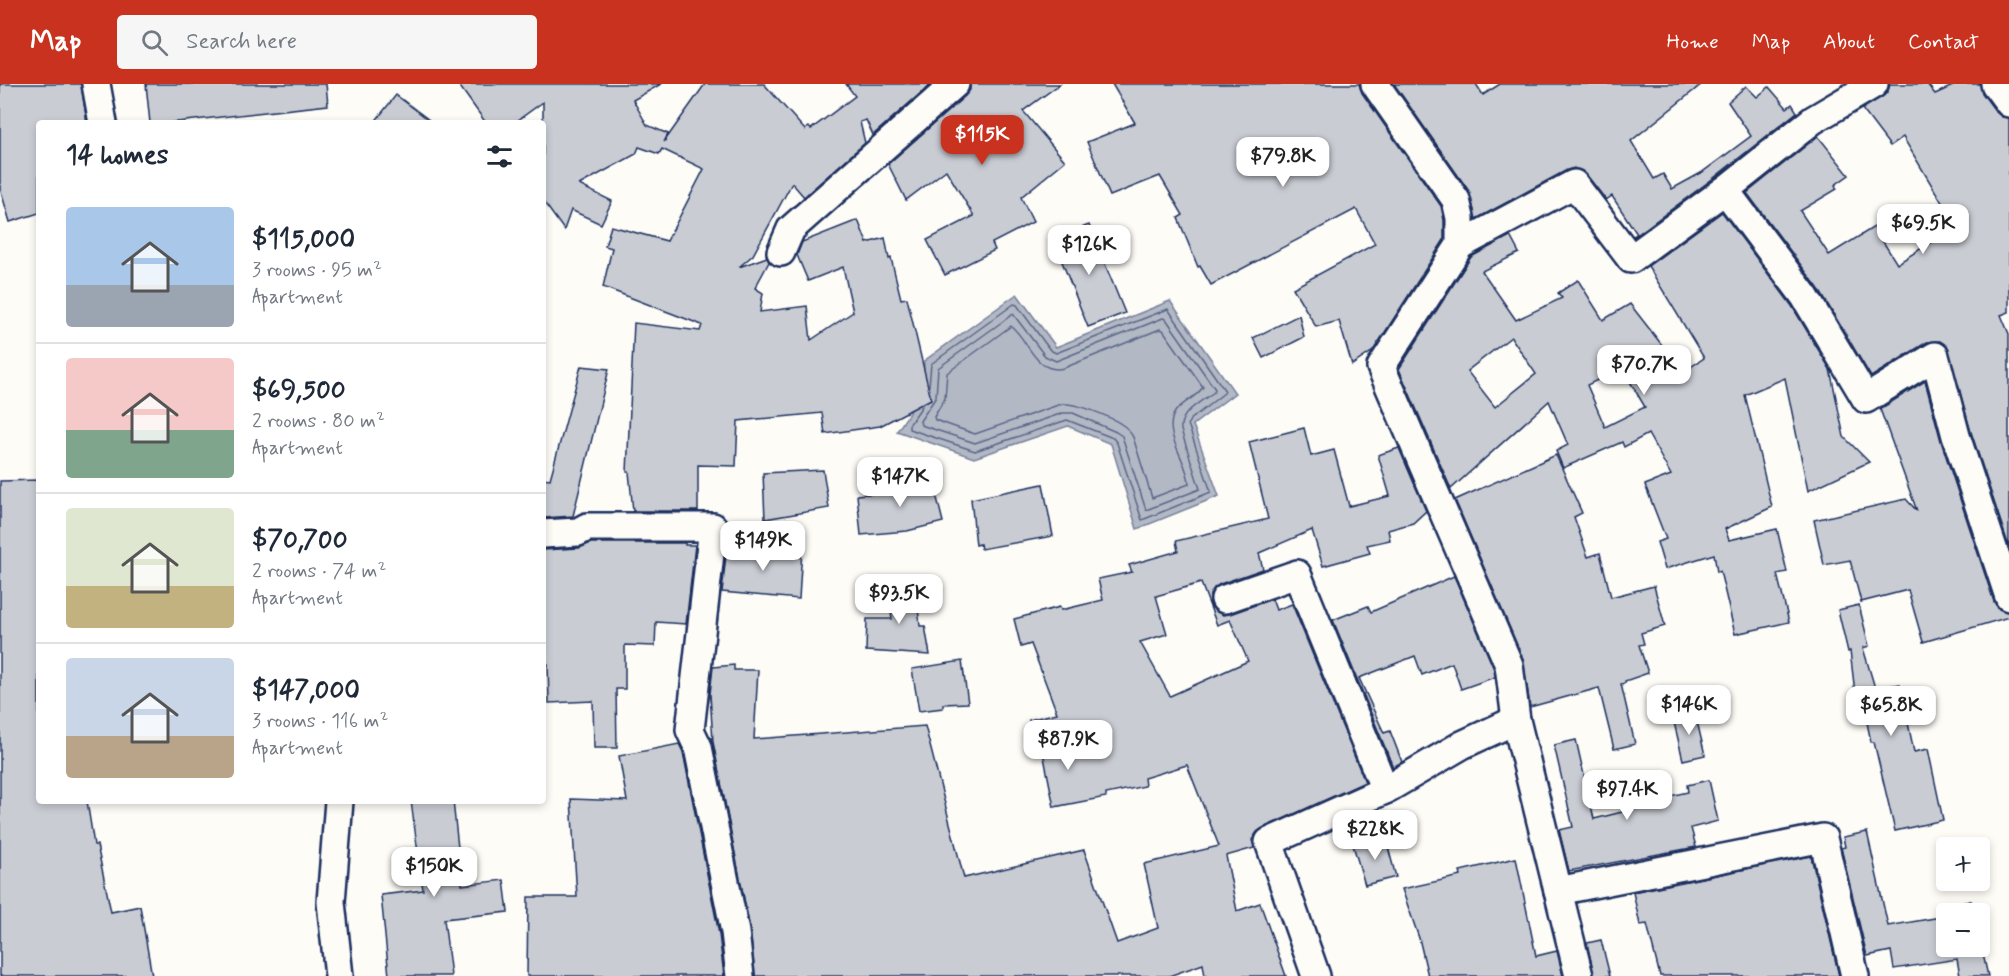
<!DOCTYPE html>
<meta charset="utf-8">
<style>
body{margin:0;font-family:Mynerve,sans-serif;background:#f6f6f7;color:#1f2937;height:100vh;display:flex;flex-direction:column;font-size:22px;white-space:nowrap}
*{box-sizing:border-box;margin:0}
p{font-size:20px;color:#747a83}
.icon{flex:none;width:33px;height:33px;fill:none;stroke:currentColor;stroke-width:2;stroke-linecap:round;stroke-linejoin:round}
.map{position:relative;flex:1;overflow:hidden}
.drawer{position:absolute;left:36px;top:36px;width:510px;height:684px;display:flex;flex-direction:column;background:#fff;border-radius:6px;box-shadow:0 3px 9px #0003}
.drawer>*{flex:none}
.controls{position:absolute;left:1936px;top:753px;display:grid;gap:12px}
.controls a{display:grid;place-items:center;width:54px;height:54px;border-radius:6px;background:#fff;box-shadow:0 3px 9px #0003;font-size:30px}
.price{position:absolute;translate:-50% -51px;padding:0 14px;border-radius:12px;background:#fff;color:#222;font-size:20px;line-height:39px;filter:drop-shadow(0 2px 3px #0008)}
.price::after{content:'';position:absolute;left:50%;top:36px;width:18px;height:14px;margin-left:-9px;background:inherit;clip-path:polygon(0 0,100% 0,50% 100%)}
.price.current{background:#c8321e;color:#fff}
ul{padding:0;list-style:none}
li{display:flex;align-items:center;gap:18px;height:150px;padding:0 30px}
li+li{border-top:2px solid #e0e1e3}
li span{display:grid;place-items:center;flex:none;width:168px;height:120px;border-radius:6px;color:#555}
li>.icon{margin-inline-start:auto}
span .icon{width:72px;height:72px;fill:#fffc;stroke-width:1}
li b{font-size:26px}
h2{display:flex;justify-content:space-between;align-items:center;height:72px;padding:0 30px;font-size:26px}
header{display:flex;align-items:center;gap:36px;box-sizing:border-box;height:84px;padding:0 30px;background:#c8321e;color:#fff}
header strong{font-size:28px}
nav{display:flex;gap:33px;margin-inline-start:auto;font-size:21px}
.search{width:420px;height:54px;background:#f6f6f7;display:flex;align-items:center;gap:15px;box-sizing:border-box;padding:0 21px;border-radius:6px;color:#747a83;font-size:22px}
.map>svg:first-child{display:block}
</style>
<header>
<strong>Map</strong>
<div class="search"><svg class="icon" aria-label="search" viewBox="0 0 24 24"><circle cx="10" cy="10" r="6"/><path d="M15 15l6 6"/></svg>Search here</div>
<nav><a>Home</a><a>Map</a><a>About</a><a>Contact</a></nav>
</header>
<div class="map">
<svg width="2009" height="892" viewBox="0 0 2009 892">
<rect width="100%" height="100%" fill="#fdfcf7"/>
<filter id="ink" filterUnits="userSpaceOnUse"><feTurbulence type="fractalNoise" baseFrequency=".0167" numOctaves="2"/><feDisplacementMap in="SourceGraphic" scale="12" xChannelSelector="R" yChannelSelector="G"/><feConvolveMatrix kernelMatrix="1 2 1 2 8 2 1 2 1" color-interpolation-filters="sRGB"/></filter>
<g filter="url(#ink)">
<polygon fill="#b3b8c5" stroke="#76819c" stroke-width="1.5" points="1017,210 1056,263 1170,217 1235,309 1193,341 1219,412 1137,445 1111,360 1068,342 974,374 897,347 923,308 924,277"/>
<g fill="none" stroke-linecap="round" stroke-linejoin="round">
<g stroke="#586687" stroke-width="1.5">
<path d="M1013 230 1045 272 1056 277 1163 234 1166 235 1215 305 1214 308C1201 318 1179 328 1181 346L1200 405 1146 426 1122 352 1116 348 1073 329H1063L975 359 921 341 920 337 936 313 938 284Z"/>
<path d="M1011 242C1029 256 1035 291 1064 284L1160 245 1163 246 1203 303C1196 314 1182 318 1175 328 1161 350 1189 378 1189 400L1152 414 1133 353C1130 348 1128 345 1124 342 1112 333 1075 318 1061 320L975 350 935 336 934 333 945 314 947 289Z"/>
<polyline points="922,322 909,341 909,345 975,367 1067,336 1113,354 1117,359 1142,436 1211,408 1188,340 1190,336 1224,309 1225,307 1168,225 1056,269 1050,266 1017,221 1014,220 931,280 929,302"/>
</g>
</g>
<g fill="#c9ccd3" stroke="#1b2f5e" stroke-width="1.5" fill-rule="evenodd">
<polygon points="0,0 81,0 87,39 39,39 39,129 10,138 0,104"/>
<polygon points="146,0 326,0 328,21 168,39 150,39"/>
<polygon points="458,0 661,0 633,16 647,41 668,50 664,58 705,0 764,0 805,46 808,43 811,45 855,12 846,0 931,0 873,51 866,36 860,38 865,59 804,113 792,99 753,171 739,183 767,173 769,178 755,204 763,209 760,228 807,222 811,256 853,228 843,183 808,197 797,171 802,158 858,136 867,159 885,154 889,175 891,174 901,215 907,214 931,315 880,342 825,350 822,329 738,337 736,382 698,381 698,427 633,427 629,388 627,388 634,239 700,247 702,241 603,203 612,164 605,162 611,142 667,157 704,85 662,65 659,70 639,63 636,70 579,101 612,117 601,140 571,126 564,146 543,117 543,18 514,39 486,39"/>
<polygon points="970,0 1060,0 1023,27 1065,77 1021,113 1033,138 992,159 995,166 945,191 927,156 974,132 946,86 906,116 888,80 965,12 970,6"/>
<polygon points="1112,0 1359,0 1362,9 1441,122 1444,136 1444,156 1373,267 1352,281 1339,237 1316,243 1293,204 1375,160 1356,125 1211,201 1200,182 1198,183 1178,134 1183,131 1160,92 1110,112 1087,58 1135,39"/>
<polygon points="1394,0 1476,0 1483,11 1500,0 1702,0 1631,57 1654,95 1663,90 1672,105 1701,89 1751,52 1728,18 1746,2 1757,13 1769,3 1787,24 1792,20 1797,28 1715,93 1634,153 1633,152 1637,150 1612,112 1606,116 1586,90 1574,84 1567,86 1476,135 1469,107"/>
<polygon points="1890,0 1927,0 1935,10 1957,0 1980,0 1982,9 1996,28 2002,33 2009,34 2009,228 2001,231 2009,250 2009,463 1971,348 1947,262 1940,257 1927,258 1871,293 1818,204 1747,109 1818,52 1849,91 1835,101 1837,105 1800,127 1829,171 1874,143 1897,180 1956,142 1903,53 1890,62 1862,25 1882,13 1888,7"/>
<polygon points="396,11 433,39 374,39"/>
<path d="M1722 128 1792 222 1830 285 1844 353 1869 378 1808 407 1785 294 1745 311 1772 423 1725 445 1729 456 1777 445 1787 488 1777 490 1789 538 1735 550 1720 487 1717 488 1714 470 1665 485 1657 458 1666 455 1645 401 1671 391 1648 350 1624 363 1622 358 1563 384 1556 367 1568 361 1549 317 1451 405 1399 285 1471 173 1510 152 1519 169 1482 187 1516 236 1562 214 1558 209 1578 196 1603 236 1630 220 1683 288 1704 274 1648 182ZM1511 253 1536 290 1495 323 1467 287ZM1622 284 1645 323 1605 343 1587 301Z"/>
<polygon points="1089,141 1125,229 1088,243 1053,155"/>
<polygon points="1299,231 1304,253 1263,274 1253,254"/>
<polygon points="581,282 609,285 573,432 543,434 543,394 550,395"/>
<polygon points="1925,297 1941,357 1994,518 1999,525 2009,528 2009,533 1923,558 1908,506 1861,518 1850,476 1824,481 1814,436 1906,415 1917,427 1880,325"/>
<path d="M1304 344 1311 372 1334 366 1349 422 1390 412 1378 371 1399 364 1426 427 1413 439 1388 446 1390 456 1367 461 1370 469 1323 482 1312 446 1259 469 1263 485 1220 500 1214 504 1210 511V521L1215 527 1223 531 1230 530 1272 515 1276 526 1292 520 1365 698 1263 744 1257 748 1252 756 1254 764 1226 772 1237 827 1260 819 1286 892H1205L1203 880 1169 892H755L750 845 713 658 710 610 713 583 734 581V586H758L754 655 925 642 964 794 1084 766 1117 859 1158 844 1144 780 1219 762 1187 681 1144 694 1145 702 1106 710V713L1054 723 1043 668 1037 669 1029 636 1057 629 1031 560 1021 563 1014 535 1060 523 1061 526 1103 516 1098 495 1132 488 1129 481 1178 467 1176 457 1268 435 1249 358ZM1201 499 1217 541 1230 536 1248 577 1170 612 1140 558 1167 550 1156 512Z"/>
<polygon points="1556,371 1582,429 1574,433 1588,473 1600,469 1611,513 1654,502 1665,542 1641,549 1644,560 1639,561 1648,589 1625,597 1625,599 1621,600 1635,660 1614,665 1599,604 1530,623 1523,575 1455,416"/>
<polygon points="823,386 829,424 765,435 763,389"/>
<polygon points="931,390 943,438 907,447 861,451 857,411 895,407 893,399"/>
<polygon points="39,396 39,717 87,717 94,761 97,761 111,828 140,822 152,892 0,892 0,397"/>
<polygon points="1043,400 1053,452 981,465 980,460 976,461 971,415"/>
<polygon points="591,459 685,459 685,461 695,461 686,540 656,538 655,562 625,561 625,605 616,605 617,664 594,664 593,617 549,619 548,580 543,580 543,466 579,464"/>
<polygon points="727,462 802,465 799,515 722,508"/>
<polygon points="1454,492 1494,585 1495,593 1461,605 1452,579 1422,591 1415,572 1359,594 1384,649 1390,647 1402,678 1393,683 1333,536 1368,522 1371,528"/>
<polygon points="915,497 920,542 925,542 930,571 866,567 867,535 892,535 888,500"/>
<polygon points="1859,521 1869,562 1863,564 1875,604 1900,600 1914,668 1928,665 1943,736 1895,747 1874,658 1871,658 1864,624 1857,625 1850,567 1848,568 1838,526"/>
<polygon points="962,577 968,619 943,620 943,624 919,627 912,585"/>
<polygon points="1695,629 1705,671 1683,676 1673,634"/>
<polygon points="1576,656 1594,735 1662,718 1661,714 1688,708 1687,701 1709,696 1718,737 1691,744 1696,763 1569,787 1559,746 1573,743 1554,661"/>
<polygon points="679,660 683,668 719,850 724,892 527,892 528,813 577,813 571,715 627,717 619,672"/>
<polygon points="411,717 453,717 462,801 504,796 508,828 444,835 451,892 389,892 381,811 423,806"/>
<polygon points="1867,748 1888,842 1947,832 1947,862 1980,862 1980,857 1988,892 1960,892 1957,875 1894,885 1891,867 1867,872 1841,764 1845,763 1843,753"/>
<polygon points="1385,752 1396,793 1365,801 1353,761"/>
<polygon points="1811,772 1839,892 1660,892 1647,840 1640,841 1633,808"/>
<polygon points="1516,774 1536,872 1557,867 1563,892 1428,892 1419,854 1402,805 1461,792 1460,787"/>
<polygon points="1971,817 1974,830 1948,830 1947,822"/>
<polygon points="1601,856 1610,892 1594,892 1587,859"/>
</g>
<g fill="none" stroke-linecap="round" stroke-linejoin="round">
<g stroke="#1b2f5e" stroke-width="32">
<g id="street">
<polyline points="96,0 103,39"/>
<polyline points="1375,0 1456,116 1460,134 1460,161 1381,283 1509,581 1516,636 1579,892"/>
<polyline points="1995,0 2009,19"/>
<polyline points="1725,106 1813,36 1874,0"/>
<polyline points="1460,161 1574,100 1631,175 1725,106 1805,213 1866,315 1935,272 1956,352 2009,513"/>
<polyline points="781,168 791,145 955,0"/>
<polyline points="543,450 578,448 587,443 713,443 690,646 698,663 735,848 740,892"/>
<polyline points="1225,515 1297,490 1385,706"/>
<polyline points="339,717 331,818 339,892"/>
<polyline points="1558,807 1823,754 1855,892"/>
<polyline points="1316,892 1269,758 1385,706 1462,661 1516,636"/>
</g>
</g>
<use href="#street" stroke="#fdfcf7" stroke-width="27"/>
</g>
</g>
</svg>
<div class="controls">
<a>+</a>
<a>−</a>
</div>
<b class="price current" style="left:982px;top:82px">$115K</b>
<b class="price" style="left:1283px;top:104px">$79.8K</b>
<b class="price" style="left:1923px;top:171px">$69.5K</b>
<b class="price" style="left:1089px;top:192px">$126K</b>
<b class="price" style="left:1644px;top:312px">$70.7K</b>
<b class="price" style="left:900px;top:424px">$147K</b>
<b class="price" style="left:763px;top:488px">$149K</b>
<b class="price" style="left:899px;top:541px">$93.5K</b>
<b class="price" style="left:1689px;top:652px">$146K</b>
<b class="price" style="left:1891px;top:653px">$65.8K</b>
<b class="price" style="left:1068px;top:687px">$87.9K</b>
<b class="price" style="left:1627px;top:737px">$97.4K</b>
<b class="price" style="left:1375px;top:777px">$228K</b>
<b class="price" style="left:434px;top:814px">$150K</b>
<section class="drawer">
<h2>14 homes<svg class="icon" aria-label="filters" viewBox="0 0 24 24"><path d="M4 7h16M4 17h16"/><circle cx="9" cy="7" r="2"/><circle cx="15" cy="17" r="2"/></svg></h2>
<ul>
<li><span style="background:linear-gradient(#a9c7e8 65%,#9aa5b1 0)"><svg class="icon" aria-label="home" viewBox="0 0 24 24"><path d="M3 11l9-7 9 7M6 9v11h12V9"/></svg></span><div><b>$115,000</b><p>3 rooms · 95 m²</p><p>Apartment</p></div></li>
<li><span style="background:linear-gradient(#f6c9c9 60%,#7fa58c 0)"><svg class="icon" aria-label="home" viewBox="0 0 24 24"><path d="M3 11l9-7 9 7M6 9v11h12V9"/></svg></span><div><b>$69,500</b><p>2 rooms · 80 m²</p><p>Apartment</p></div></li>
<li><span style="background:linear-gradient(#dfe7d0 65%,#c2b280 0)"><svg class="icon" aria-label="home" viewBox="0 0 24 24"><path d="M3 11l9-7 9 7M6 9v11h12V9"/></svg></span><div><b>$70,700</b><p>2 rooms · 74 m²</p><p>Apartment</p></div></li>
<li><span style="background:linear-gradient(#c9d6e8 65%,#b9a48a 0)"><svg class="icon" aria-label="home" viewBox="0 0 24 24"><path d="M3 11l9-7 9 7M6 9v11h12V9"/></svg></span><div><b>$147,000</b><p>3 rooms · 116 m²</p><p>Apartment</p></div></li>
</ul>
</section>
</div>
